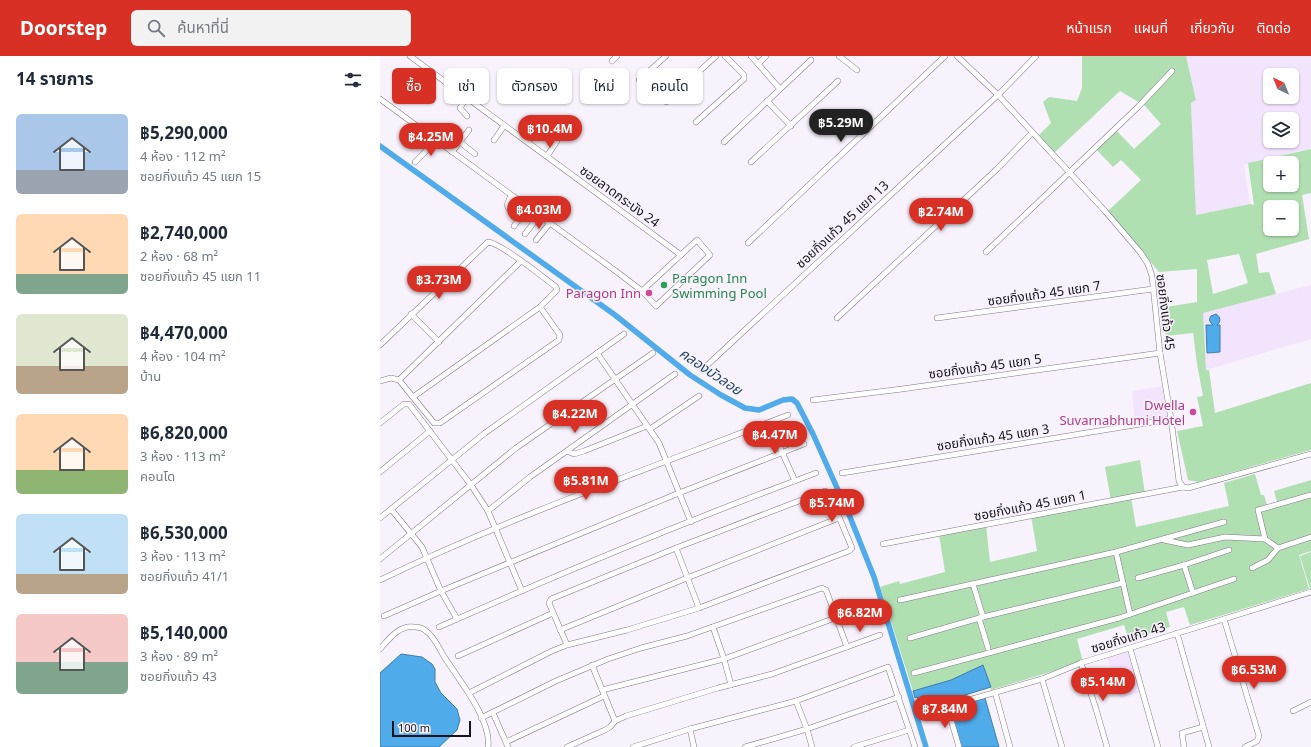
<!DOCTYPE html>
<html lang="th">
<meta charset="utf-8">
<style>
body{margin:0;font-family:"Noto Sans","Noto Sans Thai",sans-serif;background:#f2f2f3;color:#1f2937;height:100vh;display:flex;flex-direction:column;font-size:15px;white-space:nowrap}
*{box-sizing:border-box;margin:0}
p{font-size:13px;color:#747a83}
.icon{flex:none;width:22px;height:22px;fill:none;stroke:currentColor;stroke-width:2;stroke-linecap:round;stroke-linejoin:round}
.map{position:relative;flex:1;overflow:hidden}
.details{display:flex;flex-direction:column;background:#fff;width:380px}
.details>*{flex:none}
.guide{position:absolute;left:12px;top:12px;width:380px;height:36px;display:flex;gap:8px}
.needle{width:26px;rotate:317deg}
.buttons{position:absolute;left:883px;top:12px;display:grid;gap:8px}
.buttons a{display:grid;place-items:center;width:36px;height:36px;border-radius:6px;background:#fff;box-shadow:0 1px 3px #0004;font-size:20px}
.scale{position:absolute;left:12px;bottom:10px;width:79px;box-sizing:border-box;padding-left:4px;border:2px solid #18131b;border-top:0;font-size:11px;line-height:14px;white-space:nowrap;color:#18131b;-webkit-text-stroke:3px #f8f2fc;paint-order:stroke}
.price{position:absolute;translate:-50% -34px;padding:0 9px;border-radius:14px;background:#d93025;color:#fff;font-size:13px;line-height:26px;filter:drop-shadow(0 1px 2px #0008)}
.price::after{content:'';position:absolute;left:50%;top:24px;width:12px;height:9px;margin-left:-6px;background:inherit;clip-path:polygon(0 0,100% 0,50% 100%)}
.price.selected{background:#222;color:#fff}
ul{padding:0;list-style:none}
li{display:flex;align-items:center;gap:12px;height:100px;padding:0 16px}
li span{display:grid;place-items:center;flex:none;width:112px;height:80px;border-radius:6px;color:#555}
li>.icon{margin-inline-start:auto}
span .icon{width:48px;height:48px;fill:#fffc;stroke-width:1}
li b{font-size:17px}
h2{display:flex;justify-content:space-between;align-items:center;height:48px;padding:0 16px;font-size:17px}
.pill{padding:0 14px;border-radius:6px;background:#fff;box-shadow:0 1px 3px #0004;font-size:14px;line-height:36px}
.pill.selected{background:#d93025;color:#fff}
header{display:flex;align-items:center;gap:24px;box-sizing:border-box;height:56px;padding:0 20px;background:#d93025;color:#fff}
header strong{font-size:19px}
nav{display:flex;gap:22px;margin-inline-start:auto;font-size:14px}
.search{width:280px;height:36px;background:#f2f2f3;display:flex;align-items:center;gap:10px;box-sizing:border-box;padding:0 14px;border-radius:6px;color:#747a83;font-size:15px}
main{display:flex;flex:1;min-height:0}
.map>svg:first-child{display:block}
</style>
<header>
<strong>Doorstep</strong>
<div class="search"><svg class="icon" aria-label="search" viewBox="0 0 24 24"><circle cx="10" cy="10" r="6"/><path d="M15 15l6 6"/></svg>ค้นหาที่นี่</div>
<nav><a>หน้าแรก</a><a>แผนที่</a><a>เกี่ยวกับ</a><a>ติดต่อ</a></nav>
</header>
<main>
<section class="details">
<h2>14 รายการ<svg class="icon" aria-label="filters" viewBox="0 0 24 24"><path d="M4 7h16M4 17h16"/><circle cx="9" cy="7" r="2"/><circle cx="15" cy="17" r="2"/></svg></h2>
<ul>
<li><span style="background:linear-gradient(#a9c7e8 70%,#9aa5b1 0)"><svg class="icon" aria-label="home" viewBox="0 0 24 24"><path d="M3 11l9-7 9 7M6 9v11h12V9"/></svg></span><div><b>฿5,290,000</b><p>4 ห้อง · 112 m²</p><p>ซอยกิ่งแก้ว 45 แยก 15</p></div></li>
<li><span style="background:linear-gradient(#ffd9b3 75%,#7fa58c 0)"><svg class="icon" aria-label="home" viewBox="0 0 24 24"><path d="M3 11l9-7 9 7M6 9v11h12V9"/></svg></span><div><b>฿2,740,000</b><p>2 ห้อง · 68 m²</p><p>ซอยกิ่งแก้ว 45 แยก 11</p></div></li>
<li><span style="background:linear-gradient(#dfe7d0 65%,#b9a48a 0)"><svg class="icon" aria-label="home" viewBox="0 0 24 24"><path d="M3 11l9-7 9 7M6 9v11h12V9"/></svg></span><div><b>฿4,470,000</b><p>4 ห้อง · 104 m²</p><p>บ้าน</p></div></li>
<li><span style="background:linear-gradient(#ffd9b3 70%,#8fb573 0)"><svg class="icon" aria-label="home" viewBox="0 0 24 24"><path d="M3 11l9-7 9 7M6 9v11h12V9"/></svg></span><div><b>฿6,820,000</b><p>3 ห้อง · 113 m²</p><p>คอนโด</p></div></li>
<li><span style="background:linear-gradient(#bfe0f5 75%,#b9a48a 0)"><svg class="icon" aria-label="home" viewBox="0 0 24 24"><path d="M3 11l9-7 9 7M6 9v11h12V9"/></svg></span><div><b>฿6,530,000</b><p>3 ห้อง · 113 m²</p><p>ซอยกิ่งแก้ว 41/1</p></div></li>
<li><span style="background:linear-gradient(#f6c9c9 60%,#7fa58c 0)"><svg class="icon" aria-label="home" viewBox="0 0 24 24"><path d="M3 11l9-7 9 7M6 9v11h12V9"/></svg></span><div><b>฿5,140,000</b><p>3 ห้อง · 89 m²</p><p>ซอยกิ่งแก้ว 43</p></div></li>
</ul>
</section>
<div class="map">
<svg width="931" height="691" viewBox="0 0 931 691">
<rect width="100%" height="100%" fill="#f8f2fc"/>
<g fill="#f3e4fe" fill-rule="evenodd">
<path d="M806 0H931V92L864 109 870 148 816 159 811 47 816 44ZM890 19H912V41H890ZM890 63H912V85H890Z"/>
<polygon points="931,229 931,283 826,314 822,257"/>
<polygon points="782,330 787,362 755,366 752,335"/>
<polygon points="747,594 760,636 740,642 727,600"/>
</g>
<g fill="#b0dfb1" fill-rule="evenodd">
<path d="M702 0H806L816 44 811 47 816 159 870 148 874 149 868 107 931 93V137L922 139 929 183 876 198 879 217 889 216 896 238 823 257 826 314H829L835 357 931 327V394L818 426 808 424 797 375 823 370 817 341 823 340 817 308 813 277 786 280 780 252 817 246V213L779 216 728 155 761 124 741 104 733 111 715 92 736 74 754 93 781 68 765 50 740 35 674 97 658 80 671 67 663 46 669 41 697 45 702 32ZM890 107H912V129H890ZM890 151H912V173H890ZM859 198 868 227 833 238 827 204Z"/>
<polygon points="760,404 765,438 751,441 756,471 849,450 844,427 875,418 881,439 884,439 887,449 897,446 894,435 931,424 931,495 919,499 929,533 810,569 804,551 786,556 790,571 749,584 744,569 697,583 703,606 611,634 602,610 571,624 533,635 500,531 519,525 520,528 565,516 559,478 606,469 610,506 657,495 651,460 731,445 725,411"/>
<polygon points="931,496 931,533 930,533 920,500"/>
</g>
<g fill="#4fabe9" stroke="#3e7dab">
<path d="M836 258C841 261 841 266 837 269H840V296L827 297 826 269H833C830 266 828 264 831 260Z"/>
<polygon points="21,598 42,601 52,608 55,613 55,626 61,637 77,653 80,664 77,674 59,691 0,691 0,617"/>
<polygon points="603,609 611,631 556,648 550,646 541,648 537,641 535,642 533,635 571,624"/>
<polygon points="605,642 619,691 580,691 569,652"/>
</g>
<g fill="none" stroke-linecap="round" stroke-linejoin="round">
<polyline stroke="#4fabe9" stroke-width="5.5" points="0,90 235,259 310,319 341,339 365,352 379,354 403,344 412,343 417,347 433,378 470,461 494,521 546,691"/>
<g stroke="#83768c" stroke-width="6">
<g id="street">
<polyline points="30,0 301,199"/>
<polyline points="371,0 400,33"/>
<polyline points="459,0 477,14"/>
<polyline points="577,0 618,39 725,155 760,196 768,208 772,220 780,297 791,363 799,425 803,431 808,432 931,398"/>
<polyline points="232,5 237,0"/>
<polyline points="378,8 386,0"/>
<polyline points="259,24 286,0"/>
<polyline points="87,41 80,52 87,60"/>
<polyline points="0,43 237,216 262,235 276,250 330,199 317,184 262,235"/>
<polyline points="387,45 411,70"/>
<polyline points="286,46 336,0"/>
<polyline points="316,66 364,23 364,19 345,0"/>
<polyline points="114,84 124,70"/>
<polyline points="80,86 95,98"/>
<polyline points="344,86 431,4"/>
<polyline points="72,96 89,74"/>
<polyline points="167,100 177,85"/>
<polyline points="35,106 56,85"/>
<polyline points="371,106 458,25"/>
<polyline points="129,153 127,149 131,139"/>
<polyline points="134,170 148,151"/>
<polyline points="145,178 159,160"/>
<polyline points="156,184 170,167"/>
<polyline points="368,187 565,0"/>
<polyline points="606,196 759,50 792,15"/>
<polyline points="31,258 59,286"/>
<polyline points="457,262 617,113 652,77"/>
<polyline points="557,262 773,233"/>
<path d="M0 289 108 186C121 187 163 221 176 231L177 234 160 251 33 341"/>
<polyline points="217,297 279,387 311,466"/>
<polyline points="322,314 618,39 656,0"/>
<polyline points="19,324 141,205"/>
<polyline points="0,325 11,322 19,324 54,367 60,367 179,284 180,279 160,251"/>
<polyline points="433,344 522,333 780,297"/>
<polyline points="0,367 24,348 29,348 91,429 108,455 142,535"/>
<polyline points="389,367 415,425"/>
<polyline points="270,373 319,340"/>
<polyline points="187,395 194,398 204,395 267,370"/>
<polyline points="0,416 50,375"/>
<polyline points="462,417 791,363"/>
<polyline points="11,453 42,491 61,535 77,563"/>
<polyline points="108,455 150,421 295,318"/>
<polyline points="0,462 105,377 244,278"/>
<polyline points="784,484 808,489 845,481 885,483"/>
<polyline points="503,488 803,431"/>
<polyline points="296,492 319,552"/>
<polyline points="898,492 885,483 878,454 931,439"/>
<polyline points="736,496 750,558"/>
<polyline points="0,503 136,392 273,297"/>
<polyline points="804,509 813,537"/>
<polyline points="872,512 888,504 898,492 931,481"/>
<polyline points="758,522 804,509 849,494"/>
<path d="M0 524C132 460 271 412 408 359"/>
<polyline points="593,528 603,561"/>
<polyline points="520,544 736,496 844,466"/>
<polyline points="4,560 61,535 299,437 424,388"/>
<polyline points="599,562 608,592"/>
<polyline points="844,563 879,680 877,685 865,691"/>
<path d="M59 571C183 516 309 464 436 417"/>
<polyline points="333,571 344,603 351,629"/>
<polyline points="180,574 307,522 459,462"/>
<polyline points="797,577 829,691"/>
<polyline points="530,582 603,561 743,527"/>
<polyline points="750,592 778,691"/>
<path d="M0 593C9 583 19 569 34 571 38 571 43 572 46 575 55 581 59 593 65 602 79 624 112 664 108 691"/>
<polyline points="78,600 173,557"/>
<polyline points="701,607 716,653 727,691"/>
<polyline points="212,609 235,665"/>
<polyline points="534,617 739,562 854,523"/>
<polyline points="662,623 682,691"/>
<polyline points="222,634 344,603 455,562"/>
<polyline points="615,636 630,691"/>
<polyline points="89,637 172,595 187,589 247,574 319,552 469,495 472,492 449,437 445,435 296,492 171,543 169,547 187,589"/>
<polyline points="416,645 427,673 432,691"/>
<polyline points="567,650 579,691"/>
<polyline points="550,655 662,623 701,607 931,536"/>
<polyline points="913,655 931,646"/>
<polyline points="113,657 128,691"/>
<polyline points="101,662 176,625 228,603 261,592 307,580 442,532 446,534 467,591"/>
<polyline points="310,673 314,691"/>
<polyline points="126,686 224,640"/>
<polyline points="187,691 225,674 230,671 235,665 246,660 338,632 392,618 500,579"/>
<polyline points="253,691 310,673 416,645 508,611 535,691"/>
<polyline points="365,691 427,673 519,641"/>
<polyline points="474,691 529,674"/>
<polyline points="804,691 802,677 823,671"/>
</g>
</g>
<use href="#street" stroke="#fff" stroke-width="5"/>
</g>
<circle fill="#2e9e5b" stroke="#f8f2fc" stroke-width="1.5" cx="284" cy="229" r="4"/>
<g fill="#d1479c" stroke="#f8f2fc" stroke-width="1.5">
<circle cx="269" cy="237" r="4"/>
<circle cx="813" cy="356" r="4"/>
</g>
<g text-anchor="middle" dominant-baseline="central" stroke-width="3" stroke-linejoin="round" paint-order="stroke">
<g font-size="13" fill="#18131b" stroke="#f8f2fc">
<text transform="translate(240 140) rotate(36)">ซอยลาดกระบัง 24</text>
<text transform="translate(462 168) rotate(-43)">ซอยกิ่งแก้ว 45 แยก 13</text>
<text transform="translate(664 237) rotate(-8)">ซอยกิ่งแก้ว 45 แยก 7</text>
<text transform="translate(786 256) rotate(83)">ซอยกิ่งแก้ว 45</text>
<text transform="translate(605 310) rotate(-8)">ซอยกิ่งแก้ว 45 แยก 5</text>
<text transform="translate(613 381) rotate(-9)">ซอยกิ่งแก้ว 45 แยก 3</text>
<text transform="translate(650 449) rotate(-11)">ซอยกิ่งแก้ว 45 แยก 1</text>
<text transform="translate(748 581) rotate(-17)">ซอยกิ่งแก้ว 43</text>
</g>
<g font-size="13" fill="#27864d" stroke="#f8f2fc" text-anchor="start">
<text x="292" y="222">Paragon Inn<tspan x="292" dy="15">Swimming Pool</tspan></text>
</g>
<g font-size="13" fill="#b23c85" stroke="#f8f2fc" text-anchor="end">
<text x="261" y="237">Paragon Inn</text>
<text x="805" y="349">Dwella<tspan x="805" dy="15">Suvarnabhumi Hotel</tspan></text>
</g>
<g font-size="14" font-style="italic" fill="#214661" stroke="#f8f2fc">
<text transform="translate(331 315) rotate(34)">คลองบัวลอย</text>
</g>
</g>
</svg>
<div class="buttons">
<a><svg class="needle" viewBox="-14 -14 28 28"><path d="M0-13l5 13h-10z" fill="#e53935"/><path d="M0 13l5-13h-10z" fill="#747a83"/></svg></a>
<a><svg class="icon" aria-label="layers" viewBox="0 0 24 24"><path d="M12 4l9 5-9 5-9-5zM3 14l9 5 9-5"/></svg></a>
<a>+</a>
<a>−</a>
</div>
<div class="scale">100 m</div>
<b class="price selected" style="left:461px;top:87px">฿5.29M</b>
<b class="price" style="left:170px;top:93px">฿10.4M</b>
<b class="price" style="left:51px;top:101px">฿4.25M</b>
<b class="price" style="left:159px;top:174px">฿4.03M</b>
<b class="price" style="left:561px;top:176px">฿2.74M</b>
<b class="price" style="left:59px;top:244px">฿3.73M</b>
<b class="price" style="left:195px;top:378px">฿4.22M</b>
<b class="price" style="left:395px;top:399px">฿4.47M</b>
<b class="price" style="left:206px;top:445px">฿5.81M</b>
<b class="price" style="left:452px;top:467px">฿5.74M</b>
<b class="price" style="left:480px;top:577px">฿6.82M</b>
<b class="price" style="left:874px;top:634px">฿6.53M</b>
<b class="price" style="left:723px;top:646px">฿5.14M</b>
<b class="price" style="left:565px;top:673px">฿7.84M</b>
<div class="guide">
<a class="pill selected">ซื้อ</a>
<a class="pill">เช่า</a>
<a class="pill">ตัวกรอง</a>
<a class="pill">ใหม่</a>
<a class="pill">คอนโด</a>
</div>
</div>
</main>
